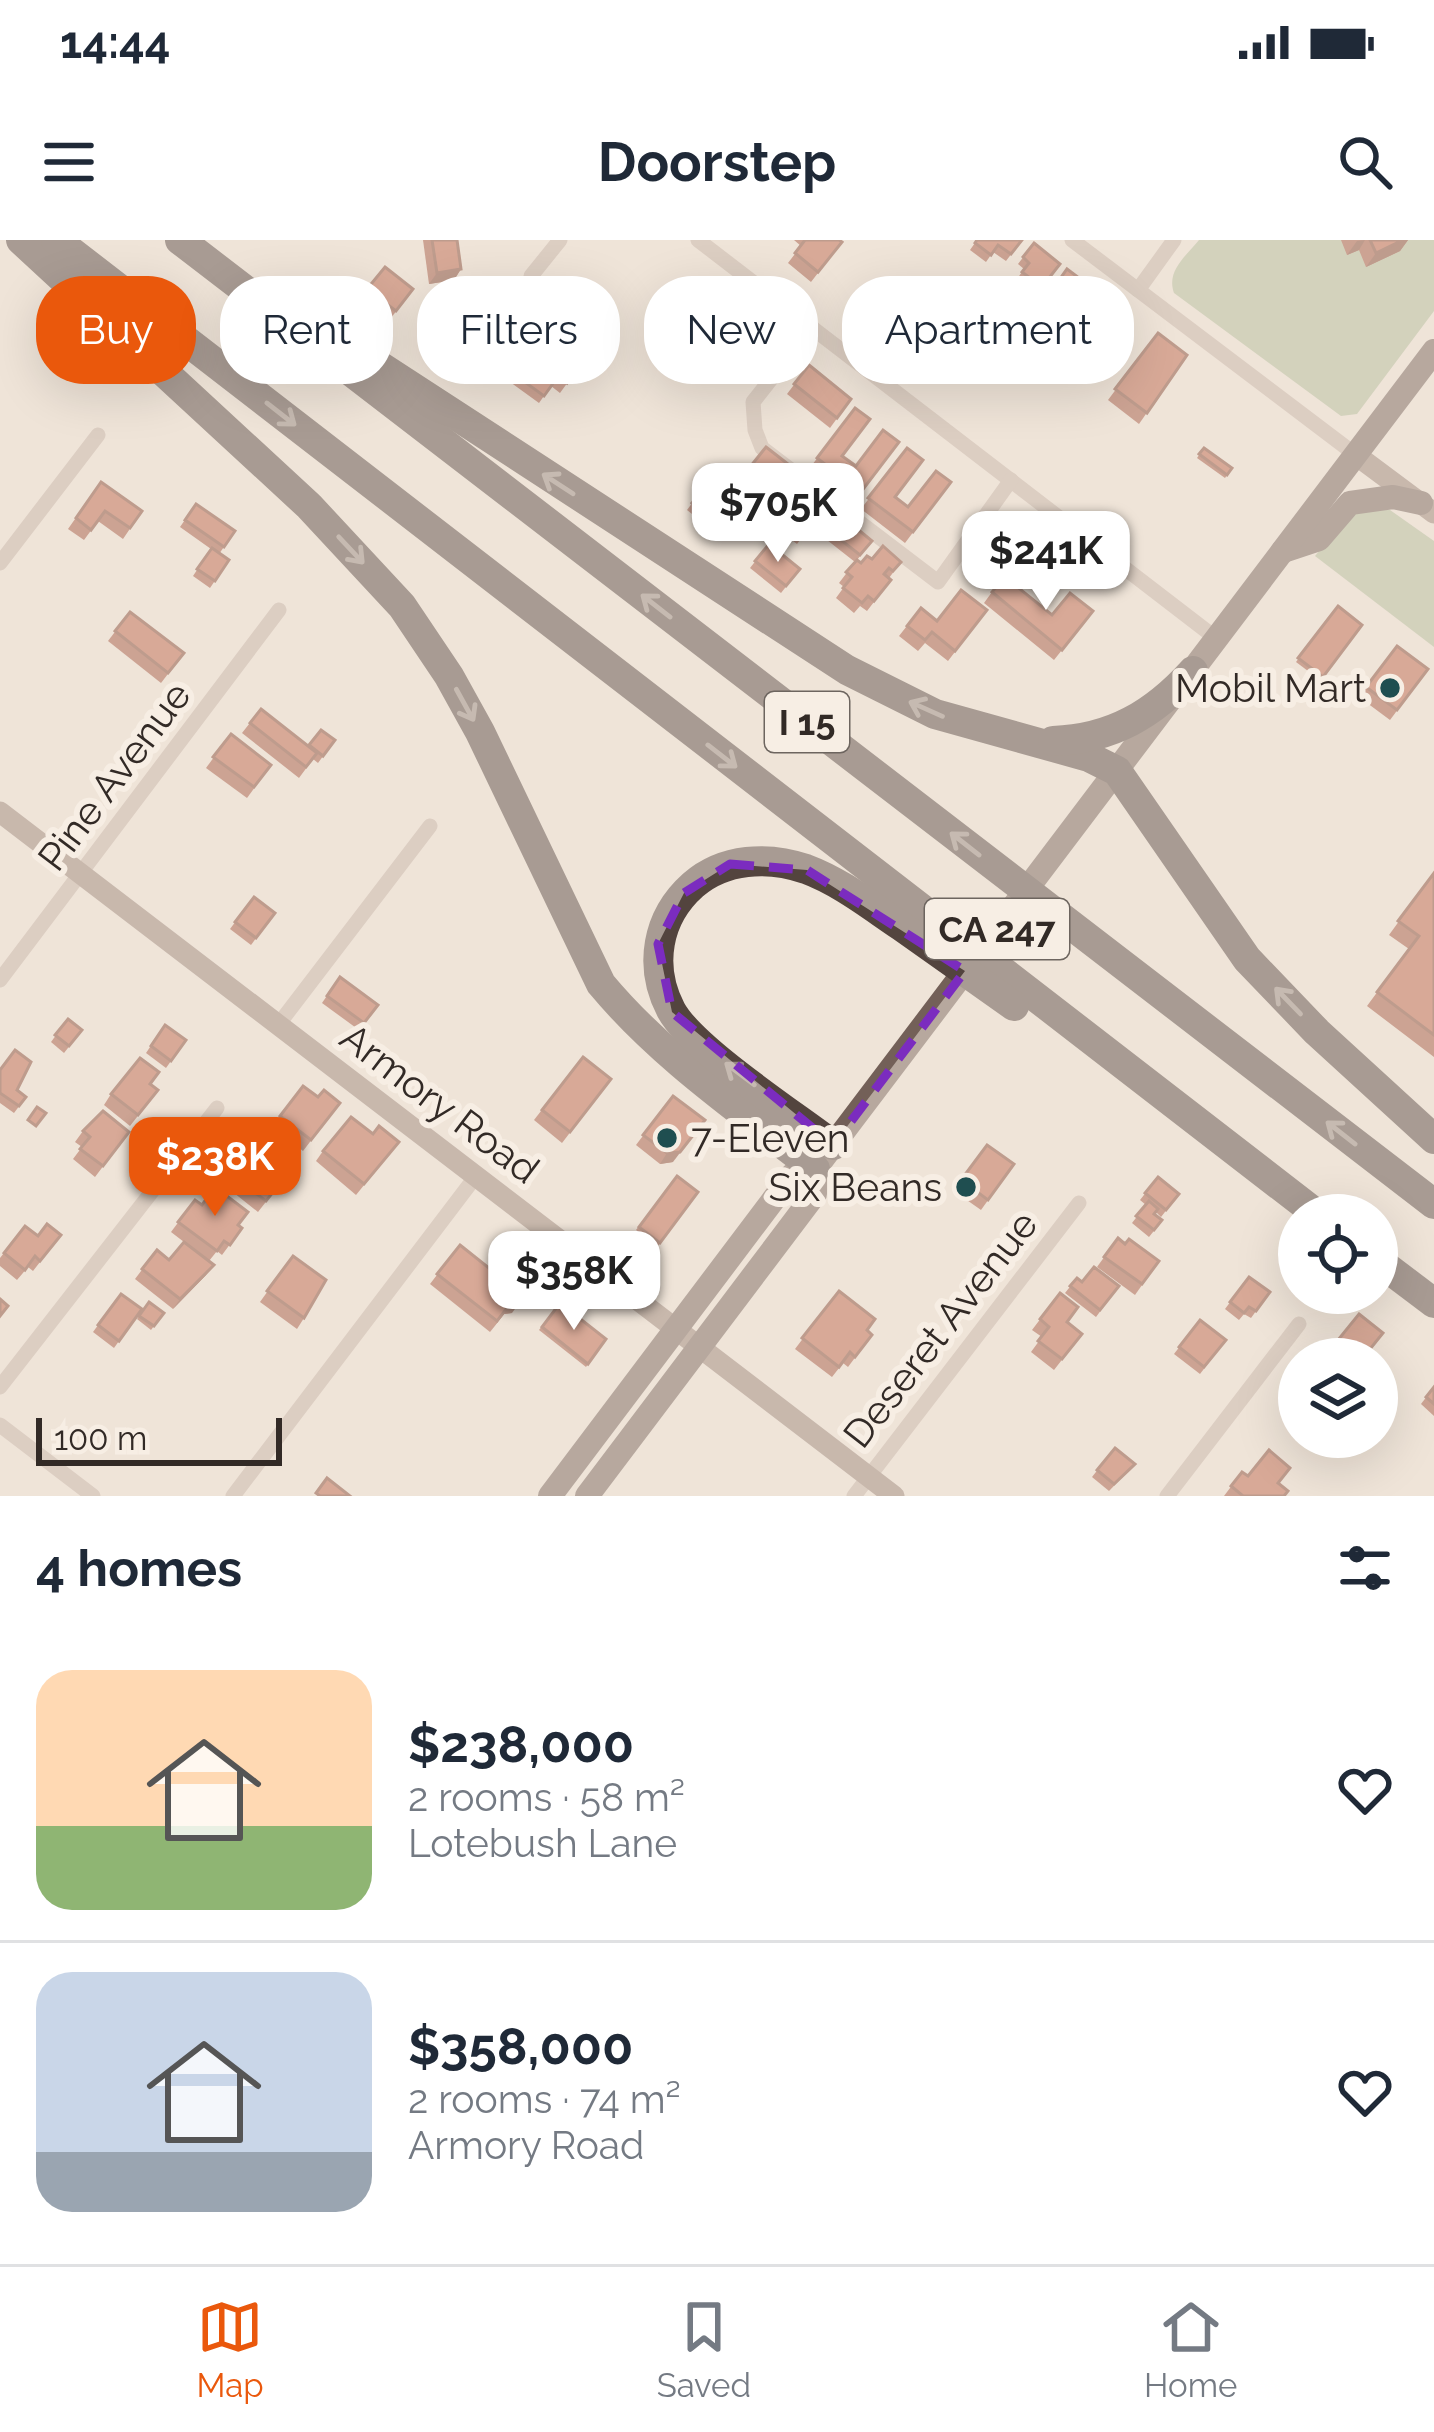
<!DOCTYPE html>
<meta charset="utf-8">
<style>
body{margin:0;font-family:Raleway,sans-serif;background:#f6f6f7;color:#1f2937;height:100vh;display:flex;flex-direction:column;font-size:45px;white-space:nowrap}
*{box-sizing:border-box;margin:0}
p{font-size:39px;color:#747a83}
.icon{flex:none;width:66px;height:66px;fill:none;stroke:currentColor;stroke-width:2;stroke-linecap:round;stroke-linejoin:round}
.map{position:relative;height:1256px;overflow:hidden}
.details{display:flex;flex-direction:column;background:#fff;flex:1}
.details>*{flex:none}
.top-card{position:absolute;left:36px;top:36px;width:1362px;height:108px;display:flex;gap:24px}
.controls{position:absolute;left:1278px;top:954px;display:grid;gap:24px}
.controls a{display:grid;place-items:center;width:120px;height:120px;border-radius:50%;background:#fff;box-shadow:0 12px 48px #0002;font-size:60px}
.scale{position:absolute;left:36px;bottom:30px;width:246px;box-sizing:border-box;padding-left:12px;border:6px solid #322a26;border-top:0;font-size:33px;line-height:42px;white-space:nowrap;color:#322a26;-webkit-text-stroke:9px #f7eee4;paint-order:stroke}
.price{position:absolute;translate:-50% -102px;padding:0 27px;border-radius:24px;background:#fff;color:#222;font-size:39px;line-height:78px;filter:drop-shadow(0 3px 6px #0008)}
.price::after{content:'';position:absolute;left:50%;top:72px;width:36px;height:27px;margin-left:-18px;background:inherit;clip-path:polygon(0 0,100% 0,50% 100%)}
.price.on{background:#ea580c;color:#fff}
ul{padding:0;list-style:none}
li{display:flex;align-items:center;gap:36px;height:300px;padding:0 36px}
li+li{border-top:3px solid #e0e1e3}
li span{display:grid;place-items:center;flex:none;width:336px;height:240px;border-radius:36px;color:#555}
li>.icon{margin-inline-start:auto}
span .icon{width:144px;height:144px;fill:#fffc;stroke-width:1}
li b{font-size:51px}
h2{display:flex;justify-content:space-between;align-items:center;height:144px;padding:0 36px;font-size:51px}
.pill{padding:0 42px;border-radius:48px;background:#fff;box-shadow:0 12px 48px #0002;font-size:42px;line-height:108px}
.pill.on{background:#ea580c;color:#fff}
.status{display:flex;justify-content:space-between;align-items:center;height:84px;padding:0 60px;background:#fff;direction:ltr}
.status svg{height:33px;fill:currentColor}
header{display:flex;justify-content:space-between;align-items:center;height:156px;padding:0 36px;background:#fff;font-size:54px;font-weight:700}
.menu{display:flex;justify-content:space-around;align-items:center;height:168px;border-top:3px solid #e0e1e3;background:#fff;font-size:33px;color:#747a83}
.menu a{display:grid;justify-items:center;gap:6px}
.menu .on{color:#ea580c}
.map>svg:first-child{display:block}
</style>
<div class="status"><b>14:44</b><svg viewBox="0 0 49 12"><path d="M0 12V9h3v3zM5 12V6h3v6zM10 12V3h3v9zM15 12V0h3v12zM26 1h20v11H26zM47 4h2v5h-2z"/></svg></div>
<header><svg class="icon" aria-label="menu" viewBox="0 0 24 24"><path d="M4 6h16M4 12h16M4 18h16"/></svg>Doorstep<svg class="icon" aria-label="search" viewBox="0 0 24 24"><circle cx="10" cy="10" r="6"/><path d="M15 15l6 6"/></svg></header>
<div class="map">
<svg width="1434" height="1256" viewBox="0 0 1434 1256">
<rect width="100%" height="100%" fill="#efe4d8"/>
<g fill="#b2bc9a">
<path d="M1199 0H1434V71L1357 174 1341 176 1174 53C1166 31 1186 16 1199 0Z"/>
<polygon points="1359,264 1390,270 1434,301 1434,407 1315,316"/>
</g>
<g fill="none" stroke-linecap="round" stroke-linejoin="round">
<g stroke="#c6b3a6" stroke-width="15">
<polyline points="698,0 1217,399"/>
<polyline points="1072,0 1356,215"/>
<polyline points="531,36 560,0"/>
<polyline points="1138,50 1174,0"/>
<polyline points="812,87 753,162 755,190 762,208 938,342 1011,240"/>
<polyline points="0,323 98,195"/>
<polyline points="0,740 279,370"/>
<polyline points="278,785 430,586"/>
<polyline points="0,1147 217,868"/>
<polyline points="0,1185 93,1256"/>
<polyline points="233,1256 476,936"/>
<polyline points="854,1256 1079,963"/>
<polyline points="1167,1256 1299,1084"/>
</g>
<g stroke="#998377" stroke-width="21">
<polyline points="1356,215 1434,273"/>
<polyline points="0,572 894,1256"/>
</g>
<g stroke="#736058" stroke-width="24">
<polyline points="1283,311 1319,299 1350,263 1393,257 1421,263"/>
<polyline points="550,1256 792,935 815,929"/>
<polyline points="587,1256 815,954 815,929 1434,111"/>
</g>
<g stroke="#53443e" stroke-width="30">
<path d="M21 0 309 266 402 366 449 436 480 492 601 744C662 817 740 870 815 929"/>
<polyline points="56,0 1318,975"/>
<polyline points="180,0 1434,964"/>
<polyline points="343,102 847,430 935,474 1089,517 1117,531 1247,719 1317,792 1434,899"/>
<path d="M1053 501C1112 499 1154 474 1193 431"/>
<path d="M833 905C794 875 692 809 671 770 648 726 657 677 693 645 724 618 768 616 806 629 841 642 871 666 901 686 939 713 976 739 1014 766"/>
<polyline points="1377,1020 1434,1063"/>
</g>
</g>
<g fill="#a3543e">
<polygon points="423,0 457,0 461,29 454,40 429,44"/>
<polygon points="794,0 839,0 842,2 811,42 788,23 801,6"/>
<polygon points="977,0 1022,0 1006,21 993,12 986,22 970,10"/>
<polygon points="1341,0 1408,0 1400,11 1366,27 1359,10 1347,15"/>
<polygon points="1034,3 1060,24 1037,54 1017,39 1024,29 1018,24"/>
<polygon points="385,27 413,49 391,78 362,56"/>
<polygon points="1067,29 1095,50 1071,83 1047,66 1054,56 1050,53"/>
<polygon points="1100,55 1126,75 1103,104 1084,89 1091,80 1085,75"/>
<polygon points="553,85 589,113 560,153 551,146 539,163 510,142"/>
<polygon points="1158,93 1187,115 1139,184 1108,160"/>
<polygon points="809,125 851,159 830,188 787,154"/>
<polygon points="855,168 843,217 856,226 899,202 854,263 809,229"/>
<polygon points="766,207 797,231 769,267 739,243"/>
<polygon points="907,208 895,257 908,267 951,242 905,303 861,269"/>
<polygon points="1204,208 1232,228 1225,238 1197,218"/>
<polygon points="101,242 142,271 123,299 98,281 84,300 68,289"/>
<polygon points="708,242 734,262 712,290 687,270"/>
<polygon points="811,253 826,266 797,304 781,292"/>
<polygon points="196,264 235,291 219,314 229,320 210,348 193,336 211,309 180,287"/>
<polygon points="844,278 872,301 857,320 861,323 872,319 901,322 889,338 891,340 867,371 860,366 854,373 836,358 844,347 839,343 855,322 827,300"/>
<polygon points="769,304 800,329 781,353 750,328"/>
<polygon points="992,352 1052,375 1093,371 1054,420 984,363"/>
<polygon points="1338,366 1362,385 1320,440 1296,422"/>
<polygon points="921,368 937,381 987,370 948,421 925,403 918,411 899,396"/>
<polygon points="130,372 184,413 161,443 108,401"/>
<polygon points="1397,406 1428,429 1390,480 1359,457"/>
<polygon points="261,469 308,506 335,500 318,523 313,519 299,538 242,493"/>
<polygon points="231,494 271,525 247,558 206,528"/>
<polygon points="1434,633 1434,817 1367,766 1409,709 1389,695"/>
<polygon points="254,657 275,673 251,705 230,689"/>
<polygon points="340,737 378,765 359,790 322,763"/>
<polygon points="68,779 82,790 64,813 51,802"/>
<polygon points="165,785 186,800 166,828 146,813"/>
<polygon points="583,817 611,839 562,903 534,880"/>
<polygon points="0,830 17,850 26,857 14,873 0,863"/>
<polygon points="150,844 158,850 130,886 104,865 111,854"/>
<polygon points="303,846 318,857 340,863 303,911 272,886"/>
<polygon points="673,856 673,922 660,924 636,905"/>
<polygon points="83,891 129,892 95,937 73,919 82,907 75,902"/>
<polygon points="987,905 1014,924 981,970 954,951"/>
<polygon points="323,911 391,912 356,955 316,921"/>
<polygon points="239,913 290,931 258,972 229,949 225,955 238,985 242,988 222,1015 217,1011 209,1021 206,1035 173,1069 135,1039 157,1010 169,1020 184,1002 171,992 195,960 202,965 212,951 206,947 214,936"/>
<polygon points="677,936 698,952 658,1006 636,990"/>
<polygon points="1158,937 1179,954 1161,977 1156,972 1154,974 1157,987 1149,997 1132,983 1146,965 1140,960"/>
<polygon points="25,986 38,996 61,995 33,1031 28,1027 17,1040 0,1026 0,1018"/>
<polygon points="1118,998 1159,1021 1135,1055 1097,1027"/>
<polygon points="460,1005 512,1073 504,1074 490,1092 430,1044"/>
<polygon points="293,1016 304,1078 297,1089 260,1062"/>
<polygon points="1249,1037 1270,1052 1251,1078 1244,1074 1239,1080 1225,1069"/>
<polygon points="1077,1038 1082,1042 1119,1046 1096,1077 1065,1053"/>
<polygon points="839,1051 872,1095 848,1127 843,1123 832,1137 795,1109"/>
<polygon points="1060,1053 1067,1083 1082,1094 1054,1130 1031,1112 1042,1097 1032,1090"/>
<polygon points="121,1054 142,1069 114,1108 93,1092"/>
<polygon points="149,1062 164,1073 151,1090 137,1079"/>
<polygon points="560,1063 606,1099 586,1127 539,1090"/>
<polygon points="1359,1074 1363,1119 1348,1119 1334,1107"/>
<polygon points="1200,1080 1226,1100 1200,1134 1174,1114"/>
<polygon points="1434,1147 1434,1176 1421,1164"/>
<polygon points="1115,1208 1135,1224 1109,1251 1092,1237"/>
<polygon points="1242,1232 1248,1236 1279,1243 1284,1256 1224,1256"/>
</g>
<g fill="#844532">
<polygon points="1365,0 1359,10 1347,15 1357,1"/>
<polygon points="1403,0 1408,0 1400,11 1366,27 1376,13"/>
<polygon points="461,29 454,40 429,44 437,33"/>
<polygon points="705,880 673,922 660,924 667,913"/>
<polygon points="214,1025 206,1035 173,1069 180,1059"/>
<polygon points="520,1062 512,1073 504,1074 490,1092 511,1063"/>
</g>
<g fill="#bd6248" stroke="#844532" stroke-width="3">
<polygon points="432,0 457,0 461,29 437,33"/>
<polygon points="805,0 839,0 842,2 818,32 795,13"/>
<polygon points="977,0 1022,0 1011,14 998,5 991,15 975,3"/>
<polygon points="1370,0 1403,0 1376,13"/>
<polygon points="1034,3 1060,24 1042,47 1022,32 1029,23 1023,17"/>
<polygon points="385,27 413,49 396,71 367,49"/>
<polygon points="1067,29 1095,50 1076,76 1052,59 1059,49 1055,46"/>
<polygon points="1100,55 1126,75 1108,97 1089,82 1096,73 1090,68"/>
<polygon points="553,85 589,113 567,143 531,115"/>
<polygon points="1158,93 1187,115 1147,173 1115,149"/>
<polygon points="525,121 554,142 544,156 515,135"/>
<polygon points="809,125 851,159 837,178 794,144"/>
<polygon points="855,168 870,179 842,216 856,226 883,190 899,202 861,252 817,218"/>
<polygon points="766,207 797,231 777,257 746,232"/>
<polygon points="907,208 923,220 895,257 908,267 936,231 951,242 913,292 868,258"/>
<polygon points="1204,208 1232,228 1227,235 1199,214"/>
<polygon points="101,242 142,271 130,288 105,271 91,290 76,278"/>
<polygon points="708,242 734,262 717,283 692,263"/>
<polygon points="811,253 826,266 802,297 786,285"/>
<polygon points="196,264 235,291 224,307 185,280"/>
<polygon points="844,278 872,301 860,315 832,293"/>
<polygon points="769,304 800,329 786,346 755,321"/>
<polygon points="883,306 901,322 893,331 889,328 884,334 891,340 874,361 868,356 862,363 843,348 852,337 846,332 857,320 861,323 867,316 872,319"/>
<polygon points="212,308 229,320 215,341 197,329"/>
<polygon points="1005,337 1052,375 1070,353 1093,371 1062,410 992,352"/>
<polygon points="961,350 987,370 955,411 932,392 925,400 907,386 921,368 937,381"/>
<polygon points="1338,366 1362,385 1323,437 1298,418"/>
<polygon points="130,372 184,413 168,433 115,391"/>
<polygon points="1397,406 1428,429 1397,470 1366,447"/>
<polygon points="261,469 317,513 306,527 250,483"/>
<polygon points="321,490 335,500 323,516 309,505"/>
<polygon points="231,494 271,525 254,547 213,517"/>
<polygon points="1434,633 1434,795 1377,752 1419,696 1398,681"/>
<polygon points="254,657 275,673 256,698 235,682"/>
<polygon points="340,737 378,765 364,783 327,756"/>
<polygon points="68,779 82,790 69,806 55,795"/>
<polygon points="165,785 186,800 171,821 151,806"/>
<polygon points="15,810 31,822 17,850 26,857 19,866 0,853 0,830"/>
<polygon points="583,817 611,839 570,892 542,870"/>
<polygon points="140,818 159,832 150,844 158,850 138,875 111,854"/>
<polygon points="303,846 318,857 324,850 340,863 311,900 280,876"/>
<polygon points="673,856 705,880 680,912 667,913 643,895"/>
<polygon points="37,867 46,873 36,886 28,880"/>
<polygon points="103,871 129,892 103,926 80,909 90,897 83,891"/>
<polygon points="351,877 373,894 379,886 399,902 364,944 323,911"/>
<polygon points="250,900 290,931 266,961 237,939 229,948 214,936 234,909 239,913"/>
<polygon points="987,905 1014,924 988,960 961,940"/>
<polygon points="677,936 698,952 660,1003 639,987"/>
<polygon points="1158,937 1179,954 1166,970 1145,953"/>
<polygon points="215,947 248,972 238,985 242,988 230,1005 224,1001 217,1011 178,982 195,960 202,965"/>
<polygon points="1149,961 1158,969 1154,974 1162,980 1154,990 1136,976"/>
<polygon points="47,984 61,995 40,1021 35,1016 25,1030 4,1013 25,986 38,996"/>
<polygon points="1118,998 1125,1004 1129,999 1159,1021 1142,1044 1104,1017"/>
<polygon points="184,1002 214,1025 180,1059 142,1029 157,1010 169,1020"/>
<polygon points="460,1005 509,1044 517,1043 520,1062 511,1063 497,1081 437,1034"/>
<polygon points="293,1016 326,1040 304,1078 267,1051"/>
<polygon points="1094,1027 1119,1046 1100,1070 1070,1046 1077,1038 1082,1042"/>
<polygon points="1249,1037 1270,1052 1256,1071 1249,1067 1244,1073 1230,1062"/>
<polygon points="839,1051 875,1079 867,1090 872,1095 855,1117 850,1112 839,1127 802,1098"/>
<polygon points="1060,1053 1078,1067 1067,1082 1082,1094 1062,1119 1038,1101 1049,1087 1040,1079"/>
<polygon points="121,1054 142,1069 119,1101 98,1085"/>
<polygon points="0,1059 8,1066 0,1076"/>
<polygon points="149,1062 164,1073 154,1086 139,1076"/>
<polygon points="560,1063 606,1099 588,1124 542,1087"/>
<polygon points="1359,1074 1383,1093 1362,1119 1338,1100"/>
<polygon points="1200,1080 1226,1100 1204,1127 1179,1107"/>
<polygon points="1434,1147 1434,1164 1426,1157"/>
<polygon points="1115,1208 1135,1224 1114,1244 1097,1230"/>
<polygon points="1269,1210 1290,1228 1278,1243 1288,1251 1284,1256 1243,1256 1231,1246 1242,1232 1248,1236"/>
<polygon points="327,1238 350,1256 320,1256 316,1253"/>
</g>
<defs><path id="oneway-shaft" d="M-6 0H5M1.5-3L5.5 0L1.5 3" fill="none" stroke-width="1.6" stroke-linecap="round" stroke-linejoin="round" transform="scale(3)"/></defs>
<g stroke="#958880">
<use href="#oneway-shaft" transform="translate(281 174) rotate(38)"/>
<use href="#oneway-shaft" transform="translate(558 244) rotate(-147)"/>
<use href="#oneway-shaft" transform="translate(351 310) rotate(47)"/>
<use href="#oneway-shaft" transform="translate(656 366) rotate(-142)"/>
<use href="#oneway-shaft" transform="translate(465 465) rotate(61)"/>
<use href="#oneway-shaft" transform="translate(926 469) rotate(-156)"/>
<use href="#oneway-shaft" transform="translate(722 516) rotate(38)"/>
<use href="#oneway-shaft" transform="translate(965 604) rotate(-142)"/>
<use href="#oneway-shaft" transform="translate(1288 761) rotate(-134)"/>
<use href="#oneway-shaft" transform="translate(740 834) rotate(-143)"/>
<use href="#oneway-shaft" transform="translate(1341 893) rotate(-142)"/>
</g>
<path d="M0 0H1434V1256H0ZM730 624 807 630 965 731 833 905 672 772 658 704 684 653Z" fill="#efe4d8" fill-opacity=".55" fill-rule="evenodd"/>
<path fill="none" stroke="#7b2cbf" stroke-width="9" stroke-dasharray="24 15" stroke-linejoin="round" d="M730 624 807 630 965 731 833 905 672 772 658 704 684 653Z"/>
<g fill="#1f4e50" stroke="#f7eee4" stroke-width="4.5">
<circle cx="1390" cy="448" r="12"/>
<circle cx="667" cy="898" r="12"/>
<circle cx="966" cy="947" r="12"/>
</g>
<g text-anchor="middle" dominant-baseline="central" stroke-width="12" stroke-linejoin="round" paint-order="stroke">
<g fill="#f7eee4" stroke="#6d655f" stroke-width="3">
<rect x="765" y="452" width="84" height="60" rx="9"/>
<rect x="925" y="659" width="144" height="60" rx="9"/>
</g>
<g font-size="36" font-weight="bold" fill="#322a26">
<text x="807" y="482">I 15</text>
<text x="997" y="689">CA 247</text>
</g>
<g font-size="39" fill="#322a26" stroke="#f7eee4" text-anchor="end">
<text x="1366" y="448">Mobil Mart</text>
<text x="691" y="898" text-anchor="start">7-Eleven</text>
<text x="942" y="947">Six Beans</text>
</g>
<g font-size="39" fill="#322a26" stroke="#f7eee4">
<text transform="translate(114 536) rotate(-53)">Pine Avenue</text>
<text transform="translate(440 863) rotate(37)">Armory Road</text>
<text transform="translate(940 1089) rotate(-52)">Deseret Avenue</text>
</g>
</g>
</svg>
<div class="controls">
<a><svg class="icon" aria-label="locate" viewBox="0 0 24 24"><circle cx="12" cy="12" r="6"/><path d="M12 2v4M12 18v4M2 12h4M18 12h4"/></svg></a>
<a><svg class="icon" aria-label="layers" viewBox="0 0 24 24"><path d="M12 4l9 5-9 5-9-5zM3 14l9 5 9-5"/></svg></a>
</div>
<div class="scale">100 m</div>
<b class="price" style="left:778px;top:325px">$705K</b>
<b class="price" style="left:1046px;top:373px">$241K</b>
<b class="price on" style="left:215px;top:979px">$238K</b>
<b class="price" style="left:574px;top:1093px">$358K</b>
<div class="top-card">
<a class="pill on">Buy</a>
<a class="pill">Rent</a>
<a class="pill">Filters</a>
<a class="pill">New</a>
<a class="pill">Apartment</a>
</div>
</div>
<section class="details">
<h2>4 homes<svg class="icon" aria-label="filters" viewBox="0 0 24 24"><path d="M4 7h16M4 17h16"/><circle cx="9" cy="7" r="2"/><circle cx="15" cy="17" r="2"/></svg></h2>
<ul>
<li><span style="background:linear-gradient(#ffd9b3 65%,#8fb573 0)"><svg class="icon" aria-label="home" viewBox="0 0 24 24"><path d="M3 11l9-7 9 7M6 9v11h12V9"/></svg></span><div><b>$238,000</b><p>2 rooms · 58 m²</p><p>Lotebush Lane</p></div><svg class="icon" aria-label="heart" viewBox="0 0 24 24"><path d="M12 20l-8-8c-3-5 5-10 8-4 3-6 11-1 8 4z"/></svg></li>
<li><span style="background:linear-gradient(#c9d6e8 75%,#9aa5b1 0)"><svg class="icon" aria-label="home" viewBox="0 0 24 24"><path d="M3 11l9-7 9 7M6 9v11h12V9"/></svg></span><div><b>$358,000</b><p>2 rooms · 74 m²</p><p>Armory Road</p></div><svg class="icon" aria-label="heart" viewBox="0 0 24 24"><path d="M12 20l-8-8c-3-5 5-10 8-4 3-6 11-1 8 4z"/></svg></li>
</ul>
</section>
<nav class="menu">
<a class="on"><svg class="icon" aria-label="map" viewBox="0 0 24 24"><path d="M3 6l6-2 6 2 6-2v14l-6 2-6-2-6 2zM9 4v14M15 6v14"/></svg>Map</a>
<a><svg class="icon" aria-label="saved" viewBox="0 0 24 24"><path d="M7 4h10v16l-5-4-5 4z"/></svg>Saved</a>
<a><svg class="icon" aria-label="home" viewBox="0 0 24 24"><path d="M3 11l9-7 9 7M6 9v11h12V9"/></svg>Home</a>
</nav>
